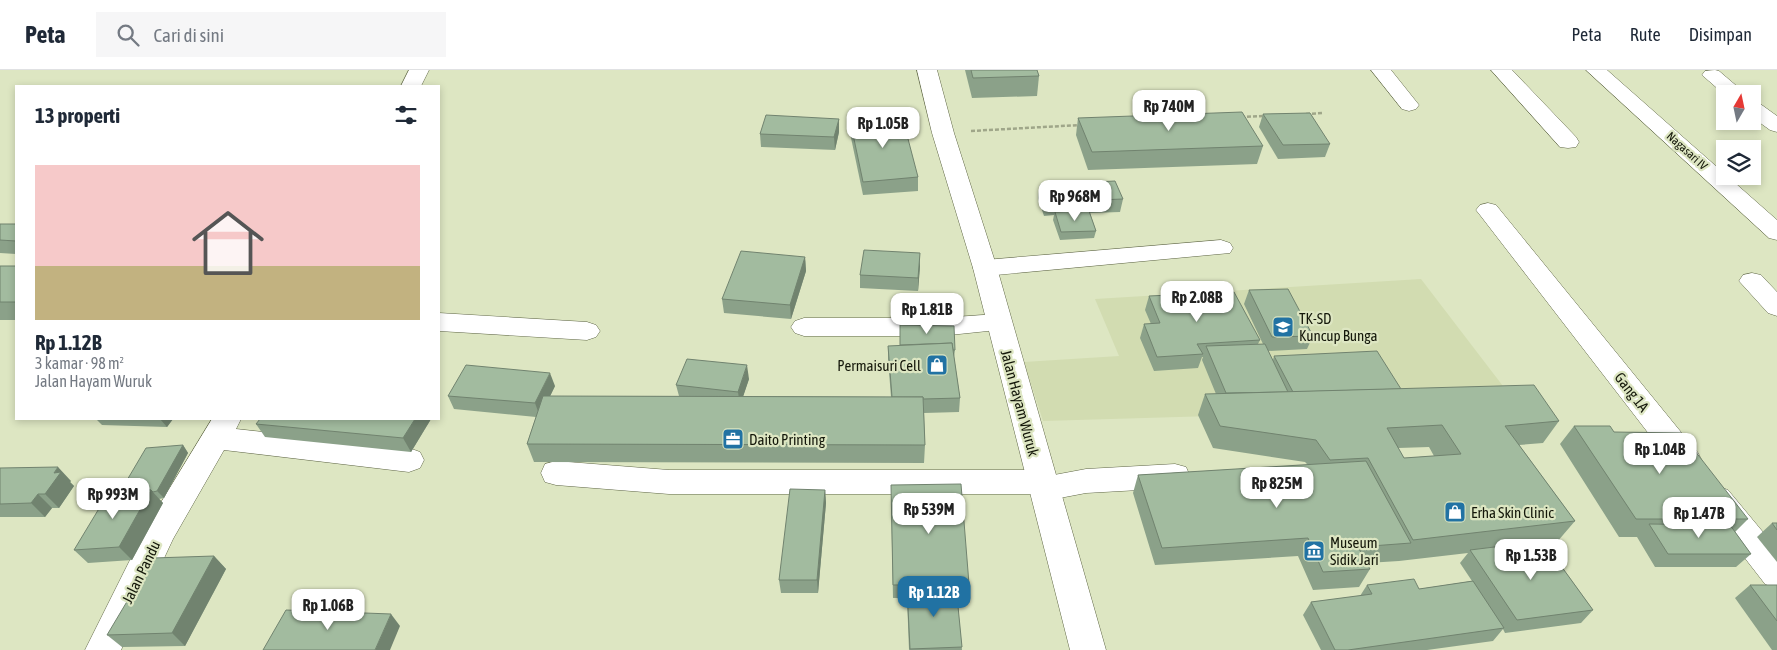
<!DOCTYPE html>
<html lang="id">
<meta charset="utf-8">
<style>
body{margin:0;font-family:"Asap Condensed",sans-serif;background:#f6f6f7;color:#1f2937;height:100vh;display:flex;flex-direction:column;font-size:19px;white-space:nowrap}
*{box-sizing:border-box;margin:0}
p{font-size:16px;color:#747a83}
.icon{flex:none;width:28px;height:28px;fill:none;stroke:currentColor;stroke-width:2;stroke-linecap:round;stroke-linejoin:round}
.map{position:relative;flex:1;overflow:hidden}
.sheet{position:absolute;left:15px;top:15px;width:425px;height:335px;display:flex;flex-direction:column;background:#fff;border-radius:0px;box-shadow:0 2px 8px #0003}
.sheet>*{flex:none}
.needle{width:32px;rotate:9deg}
.buttons{position:absolute;left:1716px;top:15px;display:grid;gap:10px}
.buttons a{display:grid;place-items:center;width:45px;height:45px;border-radius:0px;background:#fff;box-shadow:0 2px 8px #0003;font-size:25px}
.price{position:absolute;translate:-50% -42px;padding:0 11px;border-radius:10px;background:#fff;color:#222;font-size:16px;line-height:32px;filter:drop-shadow(0 1px 2px #0008)}
.price::after{content:'';position:absolute;left:50%;top:30px;width:15px;height:11px;margin-left:-8px;background:inherit;clip-path:polygon(0 0,100% 0,50% 100%)}
.price.selected{background:#2172a3;color:#fff}
ul{padding:0;list-style:none}
li{display:grid;align-content:center;gap:10px;height:265px;padding:0 20px}
li+li{border-top:1px solid #e0e1e3}
li span{display:grid;place-items:center;height:155px;border-radius:0px;color:#555}
li>.icon{margin-inline-start:auto}
span .icon{width:90px;height:90px;fill:#fffc;stroke-width:1}
li b{font-size:21px}
h2{display:flex;justify-content:space-between;align-items:center;height:60px;padding:0 20px;font-size:21px}
header{display:flex;align-items:center;gap:30px;box-sizing:border-box;height:70px;padding:0 25px;background:#fff;border-bottom:1px solid #e0e1e3}
header strong{font-size:24px}
nav{display:flex;gap:28px;margin-inline-start:auto;font-size:18px}
.search{width:350px;height:45px;background:#f6f6f7;display:flex;align-items:center;gap:12px;box-sizing:border-box;padding:0 18px;border-radius:0px;color:#747a83;font-size:19px}
.map>svg:first-child{display:block}
</style>
<header>
<strong>Peta</strong>
<div class="search"><svg class="icon" aria-label="search" viewBox="0 0 24 24"><circle cx="10" cy="10" r="6"/><path d="M15 15l6 6"/></svg>Cari di sini</div>
<nav><a>Peta</a><a>Rute</a><a>Disimpan</a></nav>
</header>
<div class="map">
<svg width="1777" height="580" viewBox="0 0 1777 580">
<rect width="100%" height="100%" fill="#dde6c2"/>
<polygon fill="#d2dcb1" points="1421,209 1519,337 1043,351 1024,292 1119,286 1095,229"/>
<g fill="none" stroke-linecap="round" stroke-linejoin="round">
<g stroke="#5f6646" stroke-width="1">
<g id="minor">
<polygon points="409,0 429,0 421,16 401,16"/>
<polygon points="1371,0 1391,0 1419,35 1416,39 1409,41 1402,39"/>
<polygon points="1491,0 1512,0 1576,67 1579,72 1576,77 1568,78 1560,77"/>
<polygon points="1586,0 1607,0 1777,150 1777,170 1769,168"/>
<polygon points="1715,0 1719,1 1746,24 1725,25 1702,5 1705,1"/>
<polygon points="1752,31 1759,33 1777,46 1777,62 1770,60 1752,47"/>
<polygon points="1488,133 1496,135 1698,383 1702,391 1698,399 1687,403 1676,399 1480,145 1476,140 1480,135"/>
<polygon points="1221,170 1230,173 1233,178 1230,183 985,206 976,204 973,198 976,192 985,190"/>
<polygon points="1752,203 1761,205 1777,222 1777,246 1768,243 1739,211 1743,205"/>
<polygon points="439,243 587,252 596,255 600,261 596,267 587,270 439,261"/>
<polygon points="998,244 1007,247 1011,253 1007,259 940,266 804,266 795,263 791,257 795,251 804,248 940,248"/>
<polygon points="212,349 241,349 236,359 409,378 420,382 424,390 420,398 409,402 224,380 173,469 121,580 85,580 149,452"/>
<polygon points="556,391 669,400 1042,400 1054,405 1086,399 1175,394 1186,397 1190,406 1186,415 1175,418 1086,423 1044,431 1033,428 1031,424 669,424 556,415 545,412 541,403 545,394"/>
<polygon points="1717,416 1728,420 1777,479 1777,519 1765,514 1706,438 1701,429 1706,420"/>
</g>
</g>
<g stroke="#5f6646" stroke-width="1">
<polygon id="major" points="917,0 937,0 954,63 997,198 1106,580 1070,580 973,198 932,63"/>
</g>
<g stroke="#9fa689" stroke-width="2.5" stroke-dasharray="4 2" stroke-linecap="butt">
<polyline points="1306,44 1323,43"/>
<polyline points="1241,47 1265,46"/>
<polyline points="971,61 1080,55"/>
</g>
<use href="#minor" fill="#fff" fill-rule="evenodd"/>
<use href="#major" fill="#fff" fill-rule="evenodd"/>
</g>
<g fill="#8ba189" fill-rule="evenodd">
<polygon points="965,0 1037,0 1039,6 1037,26 972,28"/>
<polygon points="1263,44 1330,74 1325,87 1278,89 1259,57"/>
<polygon points="1078,48 1263,76 1257,94 1088,100 1076,65"/>
<polygon points="839,49 839,62 835,80 761,77 760,64"/>
<polygon points="850,50 918,107 918,121 863,125 850,63"/>
<polygon points="1040,115 1123,129 1120,142 1090,143 1096,161 1094,168 1060,170 1053,150 1054,145 1044,146 1038,128"/>
<polygon points="0,154 16,154 16,184 0,183"/>
<polygon points="805,187 806,201 791,249 724,243 722,229"/>
<rect x="0" y="196" width="16" height="54"/>
<polygon points="920,196 918,221 860,218 860,205"/>
<path d="M1249 220 1313 266 1307 279 1268 281 1273 290 1274 286 1401 319 1559 351 1543 373 1519 375 1575 451 1557 472 1545 474 1593 540 1581 553 1505 563 1503 559 1493 571 1427 580H1321L1303 545 1311 532 1360 526 1367 515 1419 519 1472 511 1460 493 1468 483 1399 491 1367 493 1370 499 1359 517 1313 520 1298 486 1155 495 1133 423 1138 405 1308 395 1305 392 1213 378 1198 345 1205 324H1216L1202 290 1203 287H1202L1198 298 1154 301 1140 268 1144 254H1151L1145 240 1149 226 1260 270 1258 274H1263L1244 234ZM1429 377 1434 386 1404 388 1398 378Z"/>
<polygon points="888,276 955,280 954,287 960,328 959,342 924,343 925,375 924,393 534,392 527,374 536,347 454,339 448,326 555,316 550,326 679,326 676,315 749,309 743,326 891,327 888,289"/>
<polygon points="96,349 173,349 167,357 102,355"/>
<polygon points="431,349 411,382 265,367 256,354"/>
<polygon points="1574,356 1614,362 1748,449 1735,462 1751,484 1736,497 1655,497 1637,467 1619,467 1560,374"/>
<polygon points="183,375 188,383 164,428 159,429 163,433 132,490 88,493 74,480 120,422"/>
<polygon points="0,398 71,411 70,412 74,416 59,438 52,438 45,447 0,447"/>
<polygon points="825,420 826,433 818,523 781,523 779,510"/>
<polygon points="891,428 969,514 968,527 957,527 962,580 909,580 907,528 893,528"/>
<polygon points="1772,453 1777,453 1777,492 1757,467"/>
<polygon points="214,486 226,499 185,576 122,577 107,565"/>
<polygon points="1750,515 1777,515 1777,580 1772,580 1735,528"/>
</g>
<g fill="#71836f">
<polygon points="839,49 839,62 835,80 834,67"/>
<polygon points="920,183 920,196 918,221 918,208"/>
<polygon points="805,187 806,201 791,249 790,235"/>
<polygon points="747,295 749,309 740,336 738,322"/>
<polygon points="550,303 555,316 540,347 535,333"/>
<polygon points="160,349 173,349 167,357"/>
<polygon points="415,349 431,349 411,382 403,368"/>
<polygon points="183,375 188,383 164,428 157,421"/>
<polygon points="58,397 71,411 70,412 74,416 59,438 45,424 54,403"/>
<polygon points="151,420 163,433 132,490 119,477"/>
<polygon points="825,420 826,433 818,523 817,510"/>
<polygon points="38,424 52,438 45,447 31,433"/>
<polygon points="214,486 226,499 185,576 172,563"/>
<polygon points="391,544 400,556 390,580 375,580"/>
</g>
<g fill="#a2bb9f" stroke="#71836f" fill-rule="evenodd">
<polygon points="971,0 1037,0 1039,6 973,8"/>
<polygon points="1242,42 1263,76 1092,82 1078,48"/>
<polygon points="1310,43 1330,74 1283,75 1263,44"/>
<polygon points="766,45 839,49 834,67 760,64"/>
<polygon points="902,46 918,107 863,112 850,50"/>
<polygon points="1115,111 1123,129 1046,132 1040,115"/>
<polygon points="1089,141 1096,161 1061,162 1055,142"/>
<polygon points="0,154 16,154 16,171 0,170"/>
<polygon points="864,180 920,183 918,208 860,205"/>
<polygon points="741,181 805,187 790,235 722,229"/>
<rect x="0" y="196" width="16" height="36"/>
<polygon points="1288,219 1313,266 1272,267 1249,220"/>
<polygon points="1234,222 1260,270 1197,274 1203,284 1157,287 1144,254 1160,253 1149,226"/>
<polygon points="900,255 954,256 955,280 953,280 952,273 900,275"/>
<polygon points="952,273 960,328 923,329 923,327 892,327 888,276"/>
<polygon points="1265,274 1288,322 1226,323 1206,276"/>
<polygon points="1377,281 1401,319 1293,322 1274,286"/>
<polygon points="687,289 747,295 738,322 676,315"/>
<polygon points="466,295 550,303 535,333 448,326"/>
<path d="M1534 315 1559 351 1505 356 1575 451 1413 470 1368 388 1330 390 1316 370 1220 356 1205 324ZM1442 355 1461 384 1404 388 1387 358Z"/>
<polygon points="543,326 923,327 925,375 527,374"/>
<polygon points="260,349 415,349 403,368 256,354"/>
<polygon points="1574,356 1610,356 1614,362 1681,363 1748,449 1636,449"/>
<polygon points="183,375 157,421 153,422 151,420 120,422 146,378"/>
<polygon points="1366,391 1411,473 1358,477 1370,499 1323,502 1308,468 1162,478 1138,405"/>
<polygon points="58,397 54,403 61,402 45,424 38,424 31,433 0,434 0,398"/>
<polygon points="961,414 969,514 893,515 891,415"/>
<polygon points="790,419 825,420 817,510 779,510"/>
<polygon points="151,420 119,477 74,480 109,422"/>
<polygon points="1772,453 1777,453 1777,460"/>
<polygon points="1649,454 1730,455 1751,484 1668,484"/>
<polygon points="1543,471 1593,540 1517,550 1470,480"/>
<polygon points="214,486 172,563 107,565 153,488"/>
<polygon points="1414,509 1419,519 1473,511 1504,558 1348,580 1335,580 1311,532 1372,524 1367,515"/>
<polygon points="1750,515 1777,515 1777,551"/>
<polygon points="956,516 962,577 910,579 907,517"/>
<polygon points="286,540 391,544 375,580 263,580"/>
</g>
<defs>
<g id="school-square" transform="scale(1.125)"><rect x="-9" y="-9" width="18" height="18" rx="4" fill="#2172a3" stroke="#dde6c2"/><path d="M0-5L7-2L0 1L-7-2ZM-4 1L0 2.5L4 1V4Q0 6-4 4Z" fill="#fff"/></g>
<g id="shop-square" transform="scale(1.125)"><rect x="-9" y="-9" width="18" height="18" rx="4" fill="#2172a3" stroke="#dde6c2"/><path d="M-5-2.5h2.3a2.7 3.5 0 0 1 5.4 0H5L5.5 6h-11ZM-1.5-2.5h3a1.5 2.3 0 0 0-3 0Z" fill="#fff"/></g>
<g id="office-square" transform="scale(1.125)"><rect x="-9" y="-9" width="18" height="18" rx="4" fill="#2172a3" stroke="#dde6c2"/><path d="M-6-3h4V-5.5h4V-3h4V5H-6ZM-1-4.5V-3h2v-1.5ZM-6 0V1H6V0Z" fill="#fff"/></g>
<g id="museum-square" transform="scale(1.125)"><rect x="-9" y="-9" width="18" height="18" rx="4" fill="#2172a3" stroke="#dde6c2"/><path d="M0-6L6-3V-2H-6V-3ZM-5-1h2V3h-2ZM-1-1h2V3h-2ZM3-1h2V3H3ZM-6 4H6V6H-6Z" fill="#fff"/></g>
</defs>
<g fill-rule="evenodd">
<use href="#school-square" x="1283" y="257"/>
<use href="#shop-square" x="937" y="295"/>
<use href="#office-square" x="733" y="369"/>
<use href="#shop-square" x="1455" y="442"/>
<use href="#museum-square" x="1314" y="481"/>
</g>
<g text-anchor="middle" dominant-baseline="central" stroke-width="4.5" stroke-linejoin="round" paint-order="stroke">
<g font-size="12" fill="#14170a" stroke="#dde6c2">
<text transform="translate(1687 81) rotate(42)">Nagasari IV</text>
</g>
<g font-size="15" fill="#14170a" stroke="#dde6c2" text-anchor="start">
<text x="1299" y="248">TK-SD<tspan x="1299" dy="17">Kuncup Bunga</tspan></text>
<text x="921" y="295" text-anchor="end">Permaisuri Cell</text>
<text x="749" y="369">Daito Printing</text>
<text x="1471" y="442">Erha Skin Clinic</text>
<text x="1330" y="472">Museum<tspan x="1330" dy="17">Sidik Jari</tspan></text>
</g>
<g font-size="15" fill="#14170a" stroke="#dde6c2">
<text transform="translate(1632 322) rotate(52)">Gang 1A</text>
<text transform="translate(1020 333) rotate(75)">Jalan Hayam Wuruk</text>
<text transform="translate(141 502) rotate(-64)">Jalan Pandu</text>
</g>
</g>
</svg>
<div class="buttons">
<a><svg class="needle" viewBox="-14 -14 28 28"><path d="M0-13l5 13h-10z" fill="#e53935"/><path d="M0 13l5-13h-10z" fill="#747a83"/></svg></a>
<a><svg class="icon" aria-label="layers" viewBox="0 0 24 24"><path d="M12 4l9 5-9 5-9-5zM3 14l9 5 9-5"/></svg></a>
</div>
<b class="price" style="left:1169px;top:62px">Rp 740M</b>
<b class="price" style="left:883px;top:79px">Rp 1.05B</b>
<b class="price" style="left:1075px;top:152px">Rp 968M</b>
<b class="price" style="left:1197px;top:253px">Rp 2.08B</b>
<b class="price" style="left:927px;top:265px">Rp 1.81B</b>
<b class="price" style="left:1660px;top:405px">Rp 1.04B</b>
<b class="price" style="left:1277px;top:439px">Rp 825M</b>
<b class="price" style="left:113px;top:450px">Rp 993M</b>
<b class="price" style="left:929px;top:465px">Rp 539M</b>
<b class="price" style="left:1699px;top:469px">Rp 1.47B</b>
<b class="price" style="left:1531px;top:511px">Rp 1.53B</b>
<b class="price selected" style="left:934px;top:548px">Rp 1.12B</b>
<b class="price" style="left:328px;top:561px">Rp 1.06B</b>
<section class="sheet">
<h2>13 properti<svg class="icon" aria-label="filters" viewBox="0 0 24 24"><path d="M4 7h16M4 17h16"/><circle cx="9" cy="7" r="2"/><circle cx="15" cy="17" r="2"/></svg></h2>
<ul>
<li><span style="background:linear-gradient(#f6c9c9 65%,#c2b280 0)"><svg class="icon" aria-label="home" viewBox="0 0 24 24"><path d="M3 11l9-7 9 7M6 9v11h12V9"/></svg></span><div><b>Rp 1.12B</b><p>3 kamar · 98 m²</p><p>Jalan Hayam Wuruk</p></div></li>
</ul>
</section>
</div>
